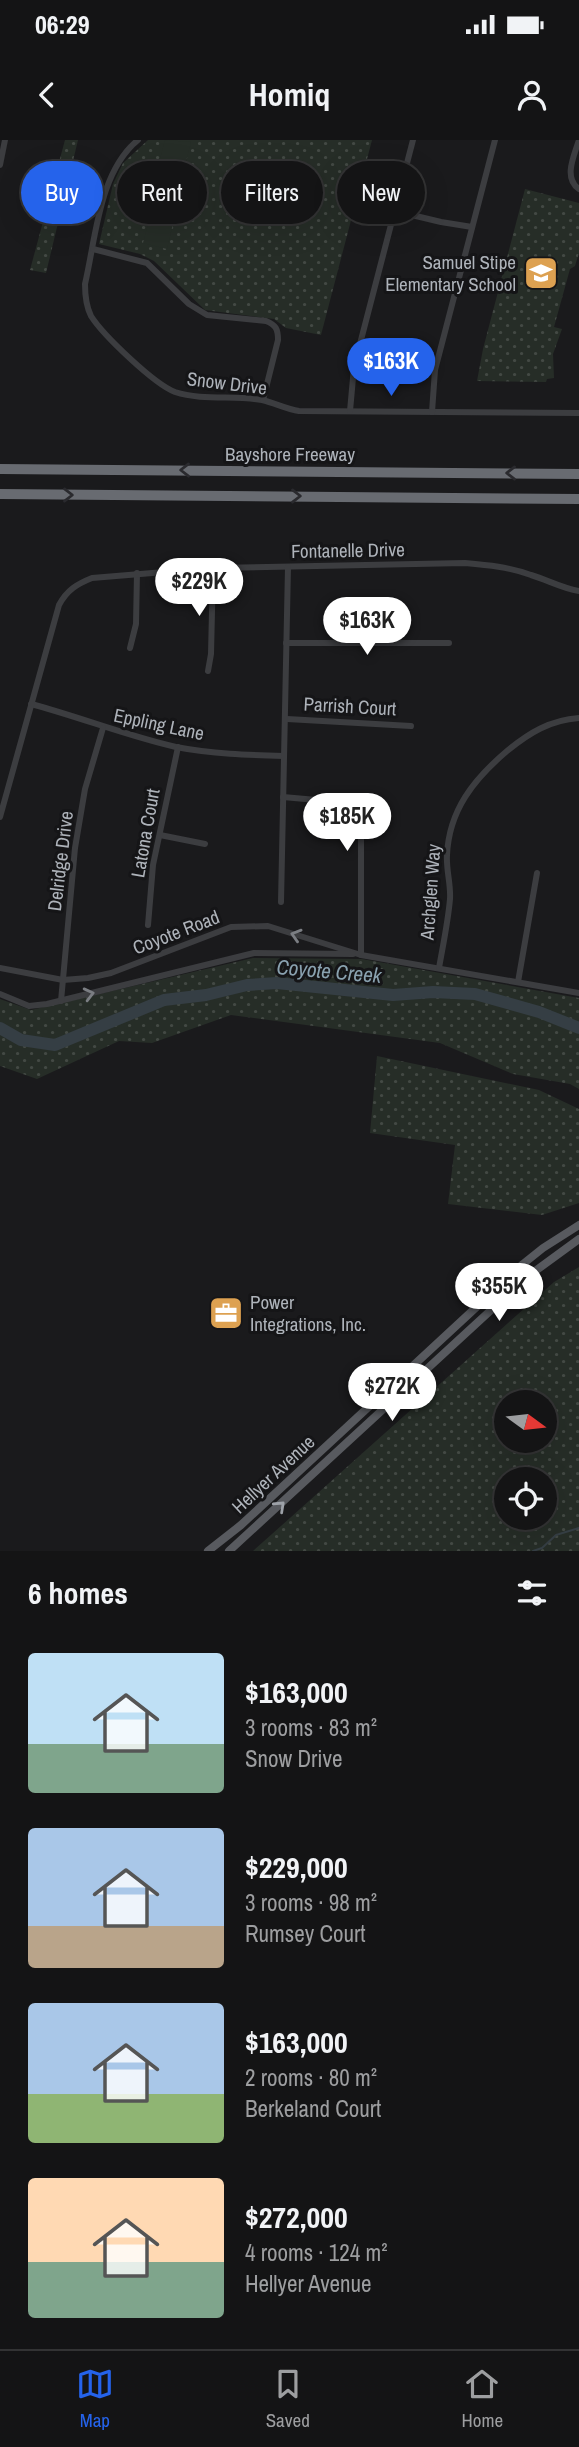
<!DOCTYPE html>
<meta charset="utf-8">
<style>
body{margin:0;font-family:"Archivo Narrow",sans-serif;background:#212122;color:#f1f3f6;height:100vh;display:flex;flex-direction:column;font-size:26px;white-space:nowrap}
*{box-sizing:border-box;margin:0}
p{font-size:23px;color:#9d9ea0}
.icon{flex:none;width:38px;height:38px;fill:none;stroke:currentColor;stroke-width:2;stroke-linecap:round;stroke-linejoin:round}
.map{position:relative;height:1411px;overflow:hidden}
.side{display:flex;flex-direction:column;background:#141415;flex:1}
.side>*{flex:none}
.hud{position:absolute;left:21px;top:21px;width:537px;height:63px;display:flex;gap:14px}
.needle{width:46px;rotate:105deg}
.tools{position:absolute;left:494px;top:1250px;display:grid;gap:14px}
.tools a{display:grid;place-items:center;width:63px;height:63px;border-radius:50%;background:#141415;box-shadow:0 7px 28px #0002,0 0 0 2px #333334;font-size:35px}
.price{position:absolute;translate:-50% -60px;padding:0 16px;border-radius:24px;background:#fff;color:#222;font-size:23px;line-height:46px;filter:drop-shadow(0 2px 4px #0008)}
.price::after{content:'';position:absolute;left:50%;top:42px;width:21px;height:16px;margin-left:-10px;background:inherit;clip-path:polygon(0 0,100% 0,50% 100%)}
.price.selected{background:#2563eb;color:#fff}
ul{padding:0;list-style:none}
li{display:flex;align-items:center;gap:21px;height:175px;padding:0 28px}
li span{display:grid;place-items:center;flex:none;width:196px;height:140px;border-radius:7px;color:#555}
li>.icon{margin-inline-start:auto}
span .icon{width:84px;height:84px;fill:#fffc;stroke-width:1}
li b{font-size:30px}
h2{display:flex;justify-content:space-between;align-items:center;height:84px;padding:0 28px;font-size:30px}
.pill{padding:0 24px;border-radius:32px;background:#141415;box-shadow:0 7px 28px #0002,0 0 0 2px #333334;font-size:24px;line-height:63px}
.pill.selected{background:#2563eb;color:#fff}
.status{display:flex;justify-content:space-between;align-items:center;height:49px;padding:0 35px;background:#141415;direction:ltr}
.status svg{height:19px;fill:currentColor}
header{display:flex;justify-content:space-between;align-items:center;height:91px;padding:0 28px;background:#141415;font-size:32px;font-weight:700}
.menu{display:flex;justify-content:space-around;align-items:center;height:98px;border-top:2px solid #333334;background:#141415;font-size:19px;color:#9d9ea0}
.menu a{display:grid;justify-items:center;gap:4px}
.menu .selected{color:#2563eb}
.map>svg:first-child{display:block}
</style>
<div class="status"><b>06:29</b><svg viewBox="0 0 49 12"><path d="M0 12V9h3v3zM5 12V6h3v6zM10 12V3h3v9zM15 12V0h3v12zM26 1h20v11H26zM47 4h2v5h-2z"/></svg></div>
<header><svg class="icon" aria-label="back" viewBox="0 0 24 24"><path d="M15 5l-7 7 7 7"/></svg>Homiq<svg class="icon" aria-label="person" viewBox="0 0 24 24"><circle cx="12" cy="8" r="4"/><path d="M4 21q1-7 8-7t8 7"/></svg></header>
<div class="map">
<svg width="579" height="1411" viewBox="0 0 579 1411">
<defs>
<pattern id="green-dots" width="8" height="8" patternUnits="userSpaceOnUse" patternTransform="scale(1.75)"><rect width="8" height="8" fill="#262d27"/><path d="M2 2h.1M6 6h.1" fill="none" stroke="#434944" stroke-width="1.8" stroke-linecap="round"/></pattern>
</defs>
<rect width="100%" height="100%" fill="#1a1a1c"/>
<g fill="url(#green-dots)" fill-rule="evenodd">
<polygon points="65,0 78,0 46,133 30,130"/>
<polygon points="148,0 372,0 321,195 286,188 274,179 205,170 154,121 140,114 99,104 113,44 123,23"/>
<polygon points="525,49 579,63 579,113 575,126 570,129 554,187 562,189 553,214 554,238 547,239 546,242 477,241 483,209"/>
<polygon points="253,818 362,819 579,858 579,949 570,944 513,934 440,903 231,875 152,903 119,901 37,939 0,926 0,859 31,870"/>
<polygon points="377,916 539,950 579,969 579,1063 542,1075 448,1064 455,1005 370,993"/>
<path d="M579 1127V1411H253L554 1142ZM506 1262H544V1300H506ZM506 1339H544V1377H506Z"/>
</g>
<g fill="#262d27">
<polygon points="165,0 191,2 182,37 157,30"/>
<polygon points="152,69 175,75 167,109 143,103"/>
</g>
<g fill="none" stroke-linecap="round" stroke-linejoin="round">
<polyline stroke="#353e44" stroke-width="2" points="533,1411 542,1408 556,1395 579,1388"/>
<polyline stroke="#353e44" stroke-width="12" points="0,888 21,900 55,905 164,860 206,855 247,845 277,843 393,855 433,852 475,854 539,872 579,888"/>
<g stroke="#3c3d40" stroke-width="6">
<path d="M138 0C99 32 96 97 85 144 85 155 86 166 91 176 103 195 154 244 175 252 203 261 234 255 262 260 275 263 286 269 299 271L579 273"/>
<path d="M579 0C574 16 563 38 579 49"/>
<polyline points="0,25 5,0"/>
<polyline points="395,71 441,82 472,87"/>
<path d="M93 109 147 123 189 164 207 175 266 181C276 185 278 189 278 200L263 260"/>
<polyline points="350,271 354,227 413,0"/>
<polyline points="432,272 435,230 495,0"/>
<polyline points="286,503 449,503"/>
<polyline points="130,508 136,484 137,433"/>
<polyline points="208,531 211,514 213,428"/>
<path d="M31 564C80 577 127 596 176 607 212 614 248 615 284 616"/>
<polyline points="287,579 411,586"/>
<polyline points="283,657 361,664 361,815"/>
<path d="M0 677 59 465C67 450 77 444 92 438L213 428 465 423C488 425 509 427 531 435 548 440 561 448 579 451"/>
<polyline points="160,695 205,704"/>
<polyline points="281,762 288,427"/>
<polyline points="148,785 153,725 178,607"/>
<polyline points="0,828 63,840 88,838 111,833 231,787 268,786 361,815 579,853"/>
<path d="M439 828C443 805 448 782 450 759 451 744 446 730 447 715 449 670 474 639 507 611 529 593 550 580 579 578"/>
<polyline points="518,842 537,733"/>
<polyline points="0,854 29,866 47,864 254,813 353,814"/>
<polyline points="61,861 75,708 85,649 103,588"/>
</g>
<g stroke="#585a5f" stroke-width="8">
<polyline points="208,1411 241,1385 523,1124 543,1108 579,1085"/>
<polyline points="229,1411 527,1137 579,1099"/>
</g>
<g stroke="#686b71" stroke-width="10">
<polyline points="0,329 579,334"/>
<polyline points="0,354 579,359"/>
</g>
</g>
<defs><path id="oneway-chevron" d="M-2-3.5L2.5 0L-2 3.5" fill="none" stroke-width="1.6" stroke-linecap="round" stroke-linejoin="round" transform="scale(1.75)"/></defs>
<g stroke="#2a2a2e">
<use href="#oneway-chevron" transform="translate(185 330) rotate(-180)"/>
<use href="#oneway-chevron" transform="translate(511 333) rotate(-180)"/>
<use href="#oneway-chevron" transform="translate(68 355)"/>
<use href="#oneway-chevron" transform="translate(296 356)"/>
</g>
<g stroke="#7b7e83">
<use href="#oneway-chevron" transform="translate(296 795) rotate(-163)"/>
<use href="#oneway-chevron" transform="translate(89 854) rotate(-14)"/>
</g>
<use stroke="#9da1a8" href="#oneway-chevron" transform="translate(280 1366) rotate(-43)"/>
<defs>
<g id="school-square" transform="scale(1.75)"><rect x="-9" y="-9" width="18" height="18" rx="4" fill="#dda151" stroke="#151517"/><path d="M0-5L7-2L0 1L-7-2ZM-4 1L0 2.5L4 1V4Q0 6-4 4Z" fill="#fff"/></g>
<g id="office-square" transform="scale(1.75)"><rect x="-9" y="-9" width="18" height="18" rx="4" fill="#dda151" stroke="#151517"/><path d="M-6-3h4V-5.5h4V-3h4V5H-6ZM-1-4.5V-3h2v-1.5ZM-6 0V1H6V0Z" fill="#fff"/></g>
</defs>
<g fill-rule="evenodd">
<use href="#school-square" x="541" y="133"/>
<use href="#office-square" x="226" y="1173"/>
</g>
<g text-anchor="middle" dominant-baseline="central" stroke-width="6" stroke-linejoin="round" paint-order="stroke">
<g font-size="19" fill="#aeb3ba" stroke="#151517" text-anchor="end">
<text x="516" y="122">Samuel Stipe<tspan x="516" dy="22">Elementary School</tspan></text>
<text x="250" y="1162" text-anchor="start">Power<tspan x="250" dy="22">Integrations, Inc.</tspan></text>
</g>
<g font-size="19" fill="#aeb3ba" stroke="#151517">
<text transform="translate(227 243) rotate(7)">Snow Drive</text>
<text x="290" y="314">Bayshore Freeway</text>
<text transform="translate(348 410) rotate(-1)">Fontanelle Drive</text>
<text transform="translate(350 566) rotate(3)">Parrish Court</text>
<text transform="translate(159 584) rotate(12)">Eppling Lane</text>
<text transform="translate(145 693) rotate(-80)">Latona Court</text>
<text transform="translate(60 721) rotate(-83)">Delridge Drive</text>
<text transform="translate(430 752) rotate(-86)">Archglen Way</text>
<text transform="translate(176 792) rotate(-21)">Coyote Road</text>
<text transform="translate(273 1334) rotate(-43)">Hellyer Avenue</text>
</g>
<g font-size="21" font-style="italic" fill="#8aa2b0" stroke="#151517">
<text transform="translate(329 831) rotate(5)">Coyote Creek</text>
</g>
</g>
</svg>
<div class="tools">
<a><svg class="needle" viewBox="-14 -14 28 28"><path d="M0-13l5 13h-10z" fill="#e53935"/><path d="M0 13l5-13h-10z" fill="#9d9ea0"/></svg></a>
<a><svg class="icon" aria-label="locate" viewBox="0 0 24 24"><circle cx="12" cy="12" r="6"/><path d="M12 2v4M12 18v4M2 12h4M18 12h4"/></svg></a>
</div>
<b class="price selected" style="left:391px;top:258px">$163K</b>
<b class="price" style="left:199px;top:478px">$229K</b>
<b class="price" style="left:367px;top:517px">$163K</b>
<b class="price" style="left:347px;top:713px">$185K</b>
<b class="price" style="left:499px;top:1183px">$355K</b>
<b class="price" style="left:392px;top:1283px">$272K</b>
<div class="hud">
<a class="pill selected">Buy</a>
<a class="pill">Rent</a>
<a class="pill">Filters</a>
<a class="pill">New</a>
</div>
</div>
<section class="side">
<h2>6 homes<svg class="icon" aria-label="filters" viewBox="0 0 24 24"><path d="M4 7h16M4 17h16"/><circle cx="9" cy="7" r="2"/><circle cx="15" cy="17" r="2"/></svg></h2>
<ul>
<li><span style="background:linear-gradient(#bfe0f5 65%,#7fa58c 0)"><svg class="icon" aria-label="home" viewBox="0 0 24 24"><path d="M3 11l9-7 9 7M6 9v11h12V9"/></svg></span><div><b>$163,000</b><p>3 rooms · 83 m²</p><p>Snow Drive</p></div></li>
<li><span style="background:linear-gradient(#a9c7e8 70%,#b9a48a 0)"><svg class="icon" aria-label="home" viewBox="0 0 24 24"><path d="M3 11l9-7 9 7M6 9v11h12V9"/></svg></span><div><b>$229,000</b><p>3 rooms · 98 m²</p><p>Rumsey Court</p></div></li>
<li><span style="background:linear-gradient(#a9c7e8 65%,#8fb573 0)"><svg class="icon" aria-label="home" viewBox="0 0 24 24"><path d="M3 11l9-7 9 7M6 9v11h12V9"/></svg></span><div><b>$163,000</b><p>2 rooms · 80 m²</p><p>Berkeland Court</p></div></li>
<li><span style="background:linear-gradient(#ffd9b3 60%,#7fa58c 0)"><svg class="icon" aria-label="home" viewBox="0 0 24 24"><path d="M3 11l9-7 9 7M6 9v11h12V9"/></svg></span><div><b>$272,000</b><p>4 rooms · 124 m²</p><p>Hellyer Avenue</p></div></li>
</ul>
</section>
<nav class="menu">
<a class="selected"><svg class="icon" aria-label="map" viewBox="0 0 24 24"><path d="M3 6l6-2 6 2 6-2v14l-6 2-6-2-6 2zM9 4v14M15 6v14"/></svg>Map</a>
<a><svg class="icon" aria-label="saved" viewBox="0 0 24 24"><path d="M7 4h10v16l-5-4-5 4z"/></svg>Saved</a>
<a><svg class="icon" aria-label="home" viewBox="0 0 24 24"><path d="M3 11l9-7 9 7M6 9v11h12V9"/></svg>Home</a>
</nav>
